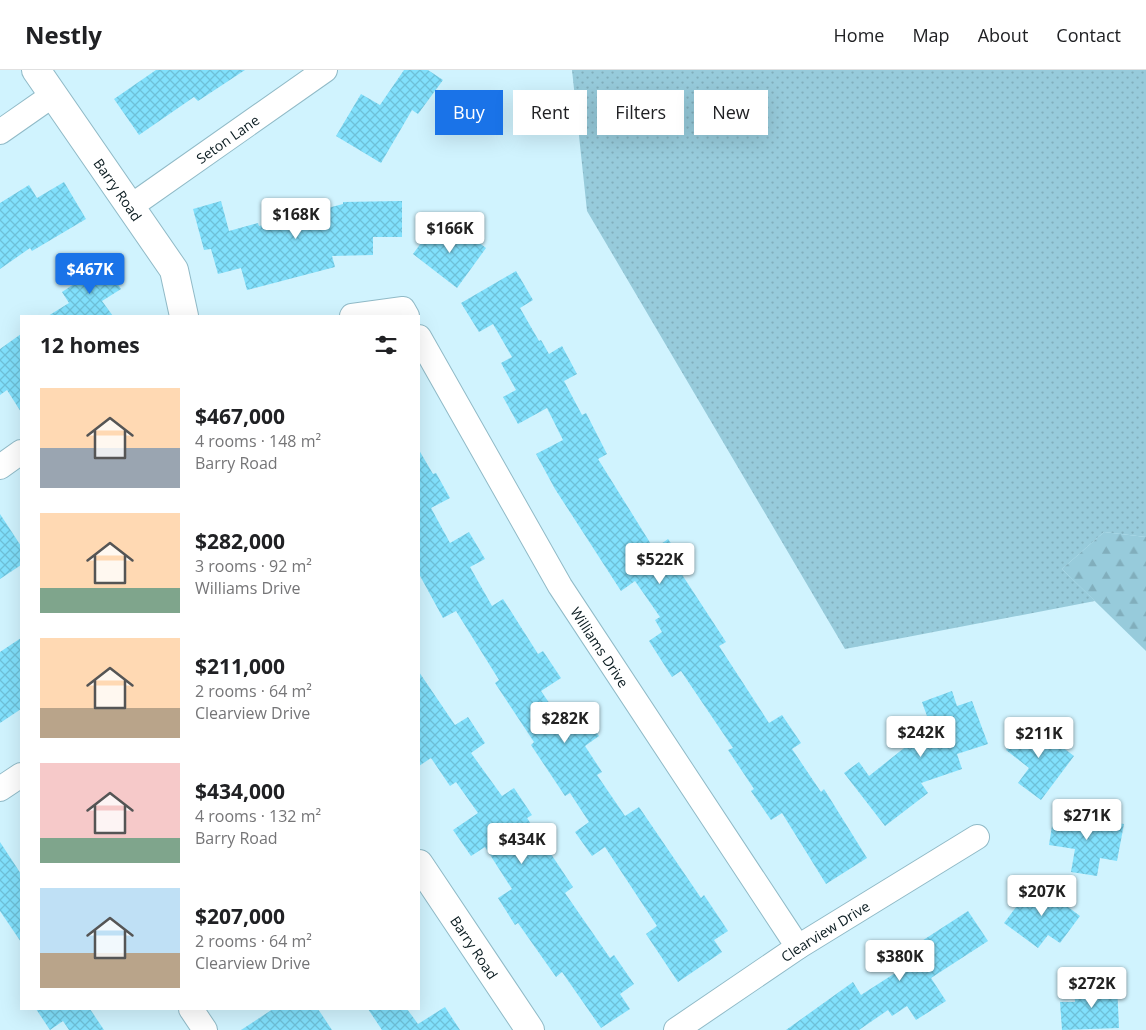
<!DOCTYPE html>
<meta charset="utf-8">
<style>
body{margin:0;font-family:"Open Sans",sans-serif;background:#f2f2f2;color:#202124;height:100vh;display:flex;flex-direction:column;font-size:19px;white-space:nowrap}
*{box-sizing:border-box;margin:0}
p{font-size:16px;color:#757577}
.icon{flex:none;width:28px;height:28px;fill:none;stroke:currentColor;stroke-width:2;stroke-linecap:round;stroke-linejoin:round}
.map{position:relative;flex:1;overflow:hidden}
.panel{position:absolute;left:20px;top:245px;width:400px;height:695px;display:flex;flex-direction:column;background:#fff;border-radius:0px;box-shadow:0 5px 20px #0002}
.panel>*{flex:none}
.guide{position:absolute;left:435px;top:20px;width:475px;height:45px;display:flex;gap:10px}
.price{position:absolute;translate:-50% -42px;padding:0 11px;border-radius:5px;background:#fff;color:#222;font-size:16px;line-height:32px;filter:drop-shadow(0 1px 2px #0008)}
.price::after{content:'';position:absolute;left:50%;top:30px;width:15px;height:11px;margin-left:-8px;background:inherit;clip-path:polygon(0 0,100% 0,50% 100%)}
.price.active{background:#1a73e8;color:#fff}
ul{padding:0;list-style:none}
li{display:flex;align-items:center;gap:15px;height:125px;padding:0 20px}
li span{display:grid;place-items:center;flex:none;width:140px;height:100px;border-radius:0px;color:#555}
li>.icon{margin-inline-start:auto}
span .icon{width:60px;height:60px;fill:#fffc;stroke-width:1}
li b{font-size:21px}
h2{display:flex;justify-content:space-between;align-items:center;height:60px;padding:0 20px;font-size:21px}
.tag{padding:0 18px;border-radius:0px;background:#fff;box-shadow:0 5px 20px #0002;font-size:18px;line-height:45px}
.tag.active{background:#1a73e8;color:#fff}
header{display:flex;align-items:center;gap:30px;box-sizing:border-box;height:70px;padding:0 25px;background:#fff;border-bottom:1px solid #e0e0e0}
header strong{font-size:24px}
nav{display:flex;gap:28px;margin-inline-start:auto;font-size:18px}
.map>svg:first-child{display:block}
</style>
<header>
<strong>Nestly</strong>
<nav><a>Home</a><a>Map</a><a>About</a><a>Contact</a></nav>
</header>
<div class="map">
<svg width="1146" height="960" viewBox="0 0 1146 960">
<defs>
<pattern id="green-dots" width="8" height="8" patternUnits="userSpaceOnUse" patternTransform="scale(1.25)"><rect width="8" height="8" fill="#97cbdb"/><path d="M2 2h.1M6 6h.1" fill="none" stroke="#81aebc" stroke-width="1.8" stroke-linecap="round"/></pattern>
<pattern id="forest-firs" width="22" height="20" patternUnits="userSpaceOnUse" patternTransform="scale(1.25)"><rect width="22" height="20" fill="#97cbdb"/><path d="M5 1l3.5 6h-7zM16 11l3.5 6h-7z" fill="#81aebc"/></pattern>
<pattern id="building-cross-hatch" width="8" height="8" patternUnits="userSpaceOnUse" patternTransform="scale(1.25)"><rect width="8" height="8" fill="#81e0fc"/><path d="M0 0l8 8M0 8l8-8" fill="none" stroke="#6ec0d8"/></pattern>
</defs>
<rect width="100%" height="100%" fill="#d0f3fe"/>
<polygon fill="url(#green-dots)" points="572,0 1146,0 1146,467 1104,462 1062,499 1095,531 845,579 587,141"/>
<polygon fill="url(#forest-firs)" points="1104,462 1146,467 1146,581 1062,499"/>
<g fill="url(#building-cross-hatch)">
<polygon points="156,0 245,0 198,31 194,27 139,65 114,29"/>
<polygon points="404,0 428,0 443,10 418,44 412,40 381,93 336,66 361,24 380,35"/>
<polygon points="64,112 86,149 32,181 30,178 0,199 0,133 29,115 37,128"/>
<polygon points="221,131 229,161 258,153 259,156 343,134 343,132 402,131 402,167 373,167 373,185 332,186 335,197 247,220 241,198 218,204 211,179 204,180 193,139"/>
<polygon points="457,156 486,178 457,218 413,184 432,158 447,170"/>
<polygon points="104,194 121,219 102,231 113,246 48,246 69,233 62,222"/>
<polygon points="516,201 533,230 520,238 539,271 541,270 549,284 562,276 577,304 564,311 582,345 586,343 607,384 598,389 654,479 668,469 686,495 679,500 726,572 719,576 769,653 782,645 801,673 792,679 821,722 824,719 867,788 826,814 782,743 771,750 751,721 754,719 728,680 733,678 681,601 672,607 649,571 662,562 655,550 660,547 635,511 621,521 555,419 536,384 563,370 547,338 518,354 503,327 516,320 501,293 512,287 493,254 479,262 461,233"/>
<polygon points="21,264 21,342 7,320 0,325 0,279"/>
<polygon points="419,380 433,404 436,403 450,428 431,438 450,473 469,462 485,489 470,497 492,536 503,529 538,584 543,581 561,608 541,621 563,653 582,641 599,666 585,676 602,702 597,705 625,746 639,737 701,828 704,825 728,861 714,870 722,882 678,912 646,864 657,856 605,777 592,786 575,762 589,752 570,723 565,726 531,675 534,672 495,613 499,610 456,541 443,548 419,504"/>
<polygon points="0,444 21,476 21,495 0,509"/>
<polygon points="21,568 21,639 0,653 0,582"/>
<polygon points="419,602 455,655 468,647 485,673 471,683 502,726 514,718 532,745 527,748 573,817 565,823 610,888 614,885 634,914 620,924 630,939 601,958 562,902 556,907 518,853 515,855 498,828 512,819 485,777 471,786 453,760 478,743 456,712 450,716 431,688 419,696"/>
<polygon points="952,621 957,636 972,631 988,674 957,684 962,699 921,713 928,723 885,756 844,703 859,692 869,706 918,667 912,651 927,646 922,632"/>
<polygon points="1028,651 1074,686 1041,730 1018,713 1029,698 1006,680"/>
<polygon points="1054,743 1124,754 1117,791 1100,788 1097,806 1071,802 1075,779 1049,775"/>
<polygon points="0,772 21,804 21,872 0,841"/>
<polygon points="1035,812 1080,846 1060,873 1048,865 1038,878 1004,853"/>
<polygon points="968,841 988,871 931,908 946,931 916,950 907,936 892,946 888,940 859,960 786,960 853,912 861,925 903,898 893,883 908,873 911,878"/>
<polygon points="1117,915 1119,958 1062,960 1060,932 1075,932 1074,917"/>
<polygon points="445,937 460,960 382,960 368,939 407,939 418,954"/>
<polygon points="36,939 90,939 104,960 69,960 63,951 50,960"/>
<polygon points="273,939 318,939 332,960 241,960"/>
</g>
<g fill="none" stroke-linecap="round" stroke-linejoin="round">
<g stroke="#90bac7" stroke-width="26">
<g id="street">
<polyline points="0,62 53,25"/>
<path id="s1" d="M130 137 325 0"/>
<polyline points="352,246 403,239 407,246"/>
<path id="s2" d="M419 267 560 516 798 877"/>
<polyline points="0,397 21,382"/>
<polyline points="0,719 21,705"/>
<polyline points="191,939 205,960"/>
<path id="s3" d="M676 960 798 877 977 767"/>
</g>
</g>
<g stroke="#90bac7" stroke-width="30">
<g id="secondary">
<path id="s4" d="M36 0 174 200 184 246"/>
<path id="s5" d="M419 794 530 960"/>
</g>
</g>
<use href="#street" stroke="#fff" stroke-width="24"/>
<use href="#secondary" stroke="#fff" stroke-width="28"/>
</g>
<g text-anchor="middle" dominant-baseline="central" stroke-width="5" stroke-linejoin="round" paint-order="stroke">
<g font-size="14" fill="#091a1f" stroke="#d0f3fe">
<text stroke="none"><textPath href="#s1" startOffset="119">Seton Lane</textPath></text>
<text stroke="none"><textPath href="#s4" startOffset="145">Barry Road</textPath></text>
<text stroke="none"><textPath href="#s2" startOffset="359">Williams Drive</textPath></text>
<text stroke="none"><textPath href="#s3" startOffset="179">Clearview Drive</textPath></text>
<text stroke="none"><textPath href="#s5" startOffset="100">Barry Road</textPath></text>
</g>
</g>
</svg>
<b class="price" style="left:296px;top:170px">$168K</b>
<b class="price" style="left:450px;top:184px">$166K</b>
<b class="price active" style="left:90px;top:225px">$467K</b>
<b class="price" style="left:660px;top:515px">$522K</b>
<b class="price" style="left:565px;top:674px">$282K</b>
<b class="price" style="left:921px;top:688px">$242K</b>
<b class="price" style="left:1039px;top:689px">$211K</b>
<b class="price" style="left:1087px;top:771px">$271K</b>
<b class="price" style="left:522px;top:795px">$434K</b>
<b class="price" style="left:1042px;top:847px">$207K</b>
<b class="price" style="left:900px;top:912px">$380K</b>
<b class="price" style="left:1092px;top:939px">$272K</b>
<div class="guide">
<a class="tag active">Buy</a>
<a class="tag">Rent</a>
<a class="tag">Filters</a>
<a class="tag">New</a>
</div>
<section class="panel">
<h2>12 homes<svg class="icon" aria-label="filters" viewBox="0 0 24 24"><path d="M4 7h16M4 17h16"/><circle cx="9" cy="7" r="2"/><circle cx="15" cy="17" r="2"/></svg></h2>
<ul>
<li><span style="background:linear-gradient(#ffd9b3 60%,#9aa5b1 0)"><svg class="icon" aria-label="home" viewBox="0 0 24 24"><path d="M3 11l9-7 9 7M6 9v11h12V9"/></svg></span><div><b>$467,000</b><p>4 rooms · 148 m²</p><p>Barry Road</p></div></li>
<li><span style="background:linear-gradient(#ffd9b3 75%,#7fa58c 0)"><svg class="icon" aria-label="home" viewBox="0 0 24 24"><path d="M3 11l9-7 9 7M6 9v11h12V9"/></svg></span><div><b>$282,000</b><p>3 rooms · 92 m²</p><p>Williams Drive</p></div></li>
<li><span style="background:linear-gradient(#ffd9b3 70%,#b9a48a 0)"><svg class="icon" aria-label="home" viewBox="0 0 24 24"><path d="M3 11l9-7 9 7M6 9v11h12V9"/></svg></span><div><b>$211,000</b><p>2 rooms · 64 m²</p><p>Clearview Drive</p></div></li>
<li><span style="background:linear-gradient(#f6c9c9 75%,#7fa58c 0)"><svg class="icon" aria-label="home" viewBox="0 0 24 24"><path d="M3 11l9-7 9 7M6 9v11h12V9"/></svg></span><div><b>$434,000</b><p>4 rooms · 132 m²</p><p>Barry Road</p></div></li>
<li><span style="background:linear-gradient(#bfe0f5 65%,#b9a48a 0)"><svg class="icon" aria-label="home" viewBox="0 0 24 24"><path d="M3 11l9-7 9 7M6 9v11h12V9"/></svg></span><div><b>$207,000</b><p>2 rooms · 64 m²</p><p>Clearview Drive</p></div></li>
</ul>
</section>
</div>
